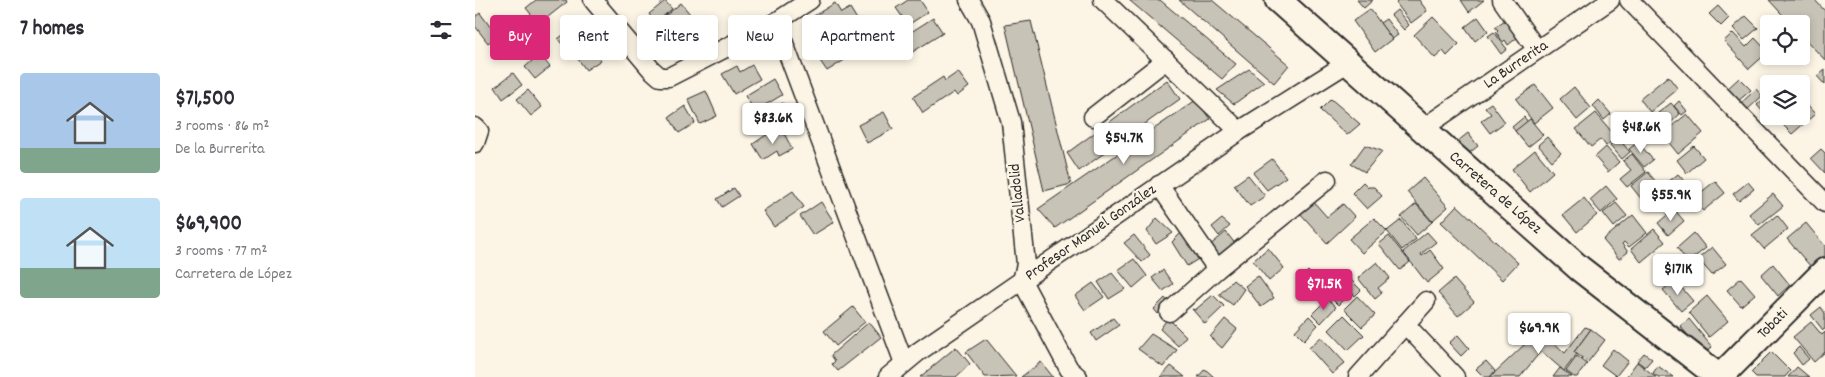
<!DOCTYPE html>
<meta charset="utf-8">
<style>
body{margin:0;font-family:Dekko,sans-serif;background:#f2f2f3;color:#2b2b33;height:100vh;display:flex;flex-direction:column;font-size:19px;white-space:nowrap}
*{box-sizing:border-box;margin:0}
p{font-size:16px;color:#7c7c81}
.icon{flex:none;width:28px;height:28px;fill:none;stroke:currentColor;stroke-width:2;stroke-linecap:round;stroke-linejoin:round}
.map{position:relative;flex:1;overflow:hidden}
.sheet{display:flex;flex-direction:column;background:#fff;width:475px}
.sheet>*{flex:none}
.hud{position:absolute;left:15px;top:15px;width:475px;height:45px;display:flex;gap:10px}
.fabs{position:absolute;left:1285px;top:15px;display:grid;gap:10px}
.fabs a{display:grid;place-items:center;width:50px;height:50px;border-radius:5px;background:#fff;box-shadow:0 2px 8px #0003;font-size:25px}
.price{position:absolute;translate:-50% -42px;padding:0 11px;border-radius:5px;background:#fff;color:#222;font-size:16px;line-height:32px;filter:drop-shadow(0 1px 2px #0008)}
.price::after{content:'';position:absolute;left:50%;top:30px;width:15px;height:11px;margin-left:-8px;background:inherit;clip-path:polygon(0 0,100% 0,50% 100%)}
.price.active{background:#db2777;color:#fff}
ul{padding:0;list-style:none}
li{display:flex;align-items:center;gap:15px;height:125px;padding:0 20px}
li span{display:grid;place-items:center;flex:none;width:140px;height:100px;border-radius:5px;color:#555}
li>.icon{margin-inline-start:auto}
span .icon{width:60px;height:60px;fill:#fffc;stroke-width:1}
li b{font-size:21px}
h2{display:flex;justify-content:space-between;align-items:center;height:60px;padding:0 20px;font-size:21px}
.chip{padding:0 18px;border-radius:5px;background:#fff;box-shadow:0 2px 8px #0003;font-size:18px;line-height:45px}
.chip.active{background:#db2777;color:#fff}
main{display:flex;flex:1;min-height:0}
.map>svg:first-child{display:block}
</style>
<main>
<section class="sheet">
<h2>7 homes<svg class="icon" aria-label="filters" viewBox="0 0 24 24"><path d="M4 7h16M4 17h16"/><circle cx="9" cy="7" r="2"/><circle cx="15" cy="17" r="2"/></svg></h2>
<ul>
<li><span style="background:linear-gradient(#a9c7e8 75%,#7fa58c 0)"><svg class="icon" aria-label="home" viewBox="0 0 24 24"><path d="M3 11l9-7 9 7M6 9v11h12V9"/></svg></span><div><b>$71,500</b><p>3 rooms · 86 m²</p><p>De la Burrerita</p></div></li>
<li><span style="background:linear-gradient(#bfe0f5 70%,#7fa58c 0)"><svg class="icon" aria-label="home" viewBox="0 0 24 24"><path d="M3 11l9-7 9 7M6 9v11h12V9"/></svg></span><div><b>$69,900</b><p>3 rooms · 77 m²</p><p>Carretera de López</p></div></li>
</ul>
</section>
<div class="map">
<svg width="1350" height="377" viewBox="0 0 1350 377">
<rect width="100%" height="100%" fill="#fcf5e5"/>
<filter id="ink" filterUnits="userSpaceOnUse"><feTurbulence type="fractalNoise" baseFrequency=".02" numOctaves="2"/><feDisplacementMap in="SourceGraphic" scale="10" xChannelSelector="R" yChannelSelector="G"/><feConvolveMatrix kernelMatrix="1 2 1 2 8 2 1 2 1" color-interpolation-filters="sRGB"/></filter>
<g filter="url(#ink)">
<g fill="#c8c3b7" stroke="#2b2b2b">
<polygon points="61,0 91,0 92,2 64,24 51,8"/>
<polygon points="433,0 445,0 453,12 433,25 421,8"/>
<polygon points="654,0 685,0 761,64 747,79"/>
<polygon points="704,0 737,0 814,65 799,83"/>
<polygon points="882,0 898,0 889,8"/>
<polygon points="925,0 944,0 952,11 936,23 921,3"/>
<polygon points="986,0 1009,0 994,12"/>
<polygon points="1294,0 1340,0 1350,11 1350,60 1326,35 1326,24 1316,24"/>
<polygon points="190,1 197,9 180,23 174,14"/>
<polygon points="206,3 219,19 202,33 189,17"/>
<polygon points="360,3 366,13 375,8 383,21 357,37 353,30 346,33 337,17"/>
<polygon points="1243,6 1254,18 1246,26 1234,14"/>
<polygon points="895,9 917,39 900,52 878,21"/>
<polygon points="922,10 934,25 929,30 916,15"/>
<polygon points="5,13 22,36 13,43 0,26 0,17"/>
<polygon points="1271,16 1283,28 1269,40 1258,28"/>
<polygon points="958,17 984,44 972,56 968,51 960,58 939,35"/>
<polygon points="1003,17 1013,31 1000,41 990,27"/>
<polygon points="458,18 468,33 431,56 422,41"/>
<polygon points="911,19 923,35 917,39 905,23"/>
<polygon points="1030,20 1043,37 1033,45 1030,40 1028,42 1021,32 1023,30 1020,27"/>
<polygon points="556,21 596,184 569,191 530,25"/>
<polygon points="395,25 404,39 396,45 386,31"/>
<polygon points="97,28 108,43 94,53 83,39"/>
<polygon points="1019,32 1032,49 1026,54 1013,36"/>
<polygon points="1258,33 1271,47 1280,38 1293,52 1274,69 1249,41"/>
<polygon points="374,34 384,51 352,71 341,55"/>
<polygon points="115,45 126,60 111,70 100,55"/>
<polygon points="59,47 75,67 60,79 50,67 57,61 51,54"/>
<polygon points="277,65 285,79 259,94 247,74 262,66 265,72"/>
<polygon points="774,69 789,82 759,104 742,90"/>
<polygon points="1350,69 1350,85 1342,76"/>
<polygon points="483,72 494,87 482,96 479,92 448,113 438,97 468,77 470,81"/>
<polygon points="38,73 47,85 28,99 20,87"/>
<polygon points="1193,76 1203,89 1175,112 1165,99"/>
<polygon points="1264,78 1276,90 1262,102 1251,90"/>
<polygon points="298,79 307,95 280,111 270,96"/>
<polygon points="692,80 705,99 604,171 592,153"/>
<polygon points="1060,85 1078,108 1059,123 1041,99"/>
<polygon points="1099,87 1116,108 1102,120 1085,99"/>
<polygon points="1281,89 1287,96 1269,113 1263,106"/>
<polygon points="53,90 67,107 56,116 42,99"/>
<polygon points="231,91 242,116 225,124 213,99"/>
<polygon points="1294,94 1294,109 1289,113 1282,105"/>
<polygon points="856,99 885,124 872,135 845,110"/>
<polygon points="721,100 735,119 580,228 563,209"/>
<polygon points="1124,100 1136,114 1129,120 1118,106"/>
<polygon points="1204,101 1212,111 1207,115 1199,106"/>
<polygon points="308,103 314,113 290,127 284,117"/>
<polygon points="1016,103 1030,122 1015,133 1006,121 1016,114 1010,107"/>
<polygon points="1196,103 1205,114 1193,125 1183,113"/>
<polygon points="1331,104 1340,114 1317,134 1308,125 1317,116 1326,116 1326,108"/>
<polygon points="210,106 220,123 204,133 194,117"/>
<polygon points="409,112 418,129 392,143 383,125"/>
<polygon points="1121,113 1141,137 1131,146 1126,139 1116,147 1101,129"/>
<polygon points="1212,114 1228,133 1203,154 1187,134"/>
<polygon points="1049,117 1061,132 1049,142 1037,127"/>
<polygon points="1055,119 1068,135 1053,147 1040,131"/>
<polygon points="308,131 317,149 304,156 302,151 288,160 278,144 294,133 296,136"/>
<polygon points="993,133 1003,146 993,154 983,141"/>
<polygon points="1072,137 1086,153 1077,161 1063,145"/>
<polygon points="1143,138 1155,152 1147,159 1135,145"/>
<polygon points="1163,142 1178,160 1169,167 1154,149"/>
<polygon points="890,145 907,151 890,172 876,164"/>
<polygon points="1219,146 1229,158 1212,173 1202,160"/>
<polygon points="1131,147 1144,162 1133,172 1120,157"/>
<polygon points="1346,149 1350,153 1350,173 1336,158"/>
<polygon points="1060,150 1078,172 1055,192 1037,169"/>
<polygon points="1157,154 1171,172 1152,187 1145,179 1156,170 1148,161"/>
<polygon points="797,159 811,177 792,190 778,173"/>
<polygon points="1173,172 1185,187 1168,201 1156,186"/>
<polygon points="1203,174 1210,182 1199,192 1192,183"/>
<polygon points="773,175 790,196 775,206 759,185"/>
<polygon points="948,178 973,207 957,221 932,192"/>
<polygon points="1240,181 1250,193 1228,211 1218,199"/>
<polygon points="888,182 893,187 899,187 907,196 892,209 877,193"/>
<polygon points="1273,182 1279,189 1264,201 1258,194"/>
<polygon points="1131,186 1142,199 1126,213 1115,200"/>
<polygon points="259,188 264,196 247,207 242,199"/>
<polygon points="318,191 329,207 299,227 288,211"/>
<polygon points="1298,194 1308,206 1284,225 1274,214"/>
<polygon points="1109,198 1122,215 1102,232 1088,215"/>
<polygon points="837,200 852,217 868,204 880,217 852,243 824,212"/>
<polygon points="346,202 359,222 338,235 325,216"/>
<polygon points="1141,203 1152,216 1139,227 1128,213"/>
<polygon points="941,204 957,222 942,235 926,217"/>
<polygon points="982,205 1043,263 1027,280 966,222"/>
<polygon points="1199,209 1209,221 1193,235 1183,223"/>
<polygon points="1158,215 1172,233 1154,247 1149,242 1147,244 1153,252 1144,259 1128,240"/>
<polygon points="1302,215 1313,229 1289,249 1277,235"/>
<polygon points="682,218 698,233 681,244 672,231"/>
<polygon points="899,218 912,231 887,253 874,239"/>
<polygon points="747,219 755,226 744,236 737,227"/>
<polygon points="926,220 941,239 927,250 912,231"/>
<polygon points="1331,223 1350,246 1350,256 1336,267 1312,239"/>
<polygon points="1179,229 1190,242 1166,262 1156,249"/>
<polygon points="751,232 761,245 744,259 733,247"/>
<polygon points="952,232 961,242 946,254 947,256 955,250 969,269 952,283 928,252"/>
<polygon points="706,233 725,258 712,266 697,242"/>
<polygon points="1219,233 1231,248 1213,262 1202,248"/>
<polygon points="659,235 675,255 667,262 649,243"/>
<polygon points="914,236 935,262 925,270 904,244"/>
<polygon points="1237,247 1251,264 1237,275 1223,259"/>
<polygon points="793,248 809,268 794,281 778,261"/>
<polygon points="659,259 672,276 658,288 643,270"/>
<polygon points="902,262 915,278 903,288 907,293 900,299 883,278"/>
<polygon points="1298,264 1315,285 1303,296 1286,275"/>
<polygon points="688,270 698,284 688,291 677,278"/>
<polygon points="833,271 843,283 835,290 824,280"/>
<polygon points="637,273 650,289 634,299 623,282"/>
<polygon points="783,276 799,298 786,307 770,286"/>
<polygon points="872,276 886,290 880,296 876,292 863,305 852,294"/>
<polygon points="1266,278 1280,294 1266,306 1252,290"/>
<polygon points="979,279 999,302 983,316 963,293"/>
<polygon points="758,280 769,289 758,305 744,295"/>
<polygon points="1200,280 1218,301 1206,311 1188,290"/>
<polygon points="618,283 629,297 610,310 600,296"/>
<polygon points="738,295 749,306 730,324 717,309 720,310"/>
<polygon points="882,296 900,315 887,327 869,309"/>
<polygon points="1232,296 1253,321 1234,337 1214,312"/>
<polygon points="690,298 694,305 683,314 679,309"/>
<polygon points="852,299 861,307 846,323 837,314"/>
<polygon points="378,307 390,322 361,346 349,331"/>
<polygon points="1346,307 1350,313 1350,329 1348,330 1336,315"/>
<polygon points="869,315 889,335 873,350 854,330"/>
<polygon points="834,316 843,325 829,340 820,331"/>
<polygon points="638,318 644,325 621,341 616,333"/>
<polygon points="693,318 711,336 703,346 685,329"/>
<polygon points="750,319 762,329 747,348 735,337"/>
<polygon points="1214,319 1237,347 1229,354 1205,326"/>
<polygon points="394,322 406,337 363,371 357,364 360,361 356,355"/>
<polygon points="1336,322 1347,335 1350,332 1350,352 1339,362 1318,337"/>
<polygon points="1110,327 1116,329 1099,352 1102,354 1089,371 1066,351 1045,377 1015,377 1065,330 1090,353"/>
<polygon points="1116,329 1130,340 1113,362 1099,352"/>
<polygon points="676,334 702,350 688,367 663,349"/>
<polygon points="983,335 994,348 986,356 974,343"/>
<polygon points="846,337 870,363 857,374 834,348"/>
<polygon points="511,339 541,376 510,377 491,352"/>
<polygon points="481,347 495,364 481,377 445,377"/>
<polygon points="1324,347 1334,359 1327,365 1318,353"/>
<polygon points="1138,349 1153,361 1141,376 1126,365"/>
<polygon points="1296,352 1315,371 1310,377 1281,377 1276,372"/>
<polygon points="1169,353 1177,359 1170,367 1162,361"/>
<polygon points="1102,356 1112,364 1102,377 1099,377 1091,371"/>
<polygon points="1011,361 1020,371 1015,377 1009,377 1001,369"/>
<polygon points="566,362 578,377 546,377"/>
<polygon points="1162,362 1181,377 1151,377"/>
<polygon points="696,366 710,377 686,377"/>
<polygon points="1183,366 1198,377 1183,377 1178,373"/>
<polygon points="1322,367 1334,377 1313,377"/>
<polygon points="1085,368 1097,377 1078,377"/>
<polygon points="730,369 739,377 723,377"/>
</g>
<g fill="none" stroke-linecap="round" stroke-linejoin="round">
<g stroke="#2b2b2b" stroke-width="21">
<g id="street">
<polyline points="118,0 176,69 185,77 194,77 301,22 335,0"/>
<polyline points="494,0 506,21 536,122 551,264 547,281 594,369 603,377"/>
<polyline points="628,0 764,131"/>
<polyline points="1027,0 1062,50"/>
<polyline points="1154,0 1350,203"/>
<polyline points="301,22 429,363"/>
<polyline points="618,117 691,60"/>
<polyline points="0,127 4,131 0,143"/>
<polyline points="947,129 1135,0"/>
<polyline points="684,185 742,269"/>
<polyline points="694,312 742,269 852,180"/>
<polyline points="930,324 980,377"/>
<polyline points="413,377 443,352 764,131 874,62"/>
<polyline points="883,377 951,301"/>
</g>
</g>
<g stroke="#2b2b2b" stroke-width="29">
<g id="secondary">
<polyline points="803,0 1104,268 1244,377"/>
<polyline points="1245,377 1350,271"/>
</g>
</g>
<use href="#street" stroke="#fcf5e5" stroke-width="18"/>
<use href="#secondary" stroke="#fcf5e5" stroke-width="25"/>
</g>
</g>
<g text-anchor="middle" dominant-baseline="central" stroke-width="4.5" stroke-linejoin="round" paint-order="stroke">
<g font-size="16" fill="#2b2b2b" stroke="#fcf5e5">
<text transform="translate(1041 65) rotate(-34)">La Burrerita</text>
<text transform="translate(543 193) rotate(-96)">Valladolid</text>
<text transform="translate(1020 193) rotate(41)">Carretera de López</text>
<text transform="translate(616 233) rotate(-35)">Profesor Manuel González</text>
<text transform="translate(1298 324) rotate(-45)">Tobati</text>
</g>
</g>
</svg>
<div class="fabs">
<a><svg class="icon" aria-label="locate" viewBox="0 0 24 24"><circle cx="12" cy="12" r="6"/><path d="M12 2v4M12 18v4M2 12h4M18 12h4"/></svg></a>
<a><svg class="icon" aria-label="layers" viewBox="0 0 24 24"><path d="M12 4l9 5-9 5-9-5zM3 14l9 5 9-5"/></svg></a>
</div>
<b class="price" style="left:298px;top:145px">$83.6K</b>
<b class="price" style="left:1166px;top:154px">$48.6K</b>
<b class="price" style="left:649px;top:165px">$54.7K</b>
<b class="price" style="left:1196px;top:222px">$55.9K</b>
<b class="price" style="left:1203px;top:296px">$171K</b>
<b class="price active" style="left:849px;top:311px">$71.5K</b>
<b class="price" style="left:1064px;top:355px">$69.9K</b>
<div class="hud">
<a class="chip active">Buy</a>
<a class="chip">Rent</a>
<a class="chip">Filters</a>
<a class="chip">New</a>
<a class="chip">Apartment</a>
</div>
</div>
</main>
